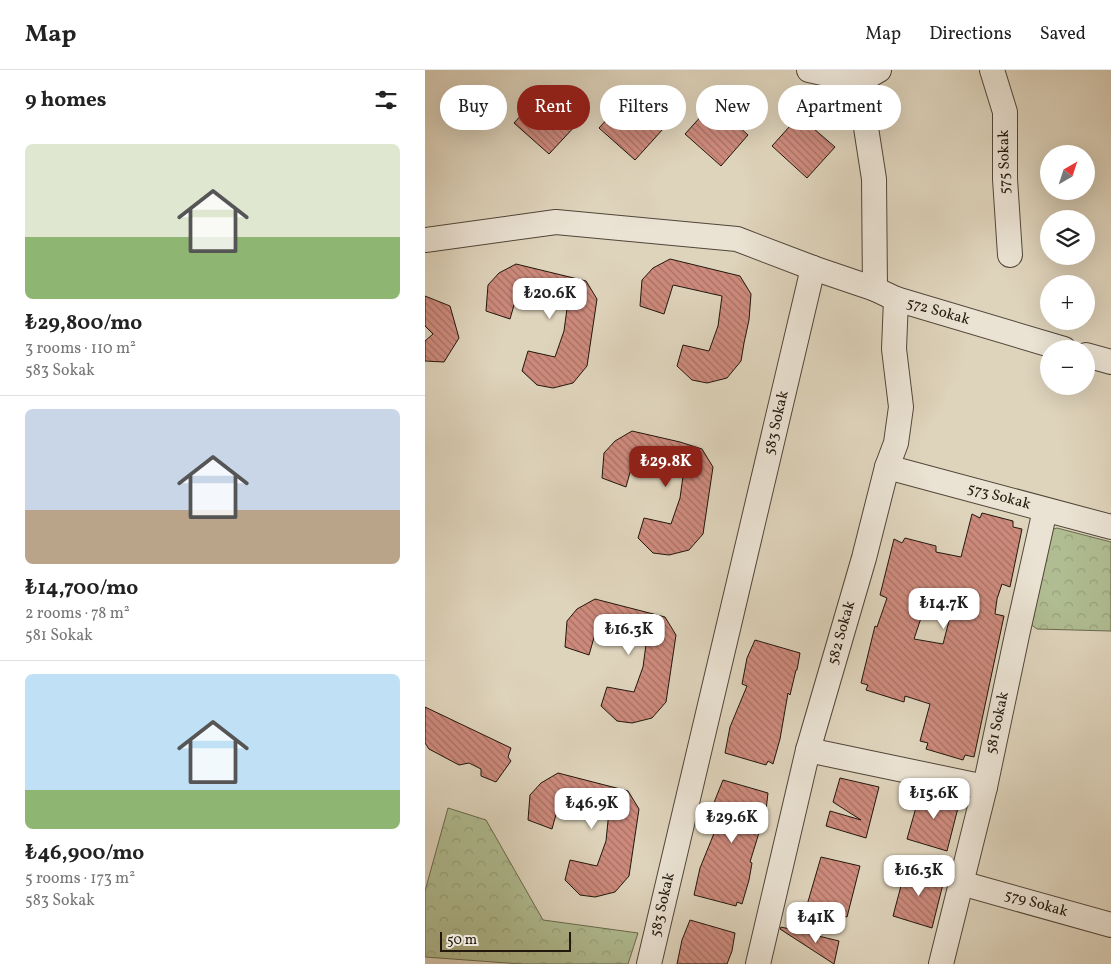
<!DOCTYPE html>
<meta charset="utf-8">
<style>
body{margin:0;font-family:Vollkorn,serif;background:#f2f2f2;color:#222;height:100vh;display:flex;flex-direction:column;font-size:19px;white-space:nowrap}
*{box-sizing:border-box;margin:0}
p{font-size:16px;color:#767676}
.icon{flex:none;width:28px;height:28px;fill:none;stroke:currentColor;stroke-width:2;stroke-linecap:round;stroke-linejoin:round}
.map{position:relative;flex:1;overflow:hidden}
.side{display:flex;flex-direction:column;background:#fff;width:425px}
.side>*{flex:none}
.banner{position:absolute;left:15px;top:15px;width:475px;height:45px;display:flex;gap:10px}
.needle{width:32px;rotate:39deg}
.buttons{position:absolute;left:615px;top:75px;display:grid;gap:10px}
.buttons a{display:grid;place-items:center;width:55px;height:55px;border-radius:50%;background:#fff;box-shadow:0 5px 20px #0002;font-size:25px}
.scale{position:absolute;left:15px;bottom:12px;width:131px;box-sizing:border-box;padding-left:5px;border:2px solid #22170c;border-top:0;font-size:14px;line-height:18px;white-space:nowrap;color:#22170c;-webkit-text-stroke:4px #eae2d3;paint-order:stroke}
.price{position:absolute;translate:-50% -42px;padding:0 11px;border-radius:10px;background:#fff;color:#222;font-size:16px;line-height:32px;filter:drop-shadow(0 1px 2px #0008)}
.price::after{content:'';position:absolute;left:50%;top:30px;width:15px;height:11px;margin-left:-8px;background:inherit;clip-path:polygon(0 0,100% 0,50% 100%)}
.price.on{background:#8f2418;color:#fff}
ul{padding:0;list-style:none}
li{display:grid;align-content:center;gap:10px;height:265px;padding:0 25px}
li+li{border-top:1px solid #e0e0e0}
li span{display:grid;place-items:center;height:155px;border-radius:8px;color:#555}
li>.icon{margin-inline-start:auto}
span .icon{width:90px;height:90px;fill:#fffc;stroke-width:1}
li b{font-size:21px}
h2{display:flex;justify-content:space-between;align-items:center;height:60px;padding:0 25px;font-size:21px}
.chip{padding:0 18px;border-radius:22px;background:#fff;box-shadow:0 5px 20px #0002;font-size:18px;line-height:45px}
.chip.on{background:#8f2418;color:#fff}
header{display:flex;align-items:center;gap:30px;box-sizing:border-box;height:70px;padding:0 25px;background:#fff;border-bottom:1px solid #e0e0e0}
header strong{font-size:24px}
nav{display:flex;gap:28px;margin-inline-start:auto;font-size:18px}
main{display:flex;flex:1;min-height:0}
.map>svg:first-child{display:block}
</style>
<header>
<strong>Map</strong>
<nav><a>Map</a><a>Directions</a><a>Saved</a></nav>
</header>
<main>
<section class="side">
<h2>9 homes<svg class="icon" aria-label="filters" viewBox="0 0 24 24"><path d="M4 7h16M4 17h16"/><circle cx="9" cy="7" r="2"/><circle cx="15" cy="17" r="2"/></svg></h2>
<ul>
<li><span style="background:linear-gradient(#dfe7d0 60%,#8fb573 0)"><svg class="icon" aria-label="home" viewBox="0 0 24 24"><path d="M3 11l9-7 9 7M6 9v11h12V9"/></svg></span><div><b>₺29,800/mo</b><p>3 rooms · 110 m²</p><p>583 Sokak</p></div></li>
<li><span style="background:linear-gradient(#c9d6e8 65%,#b9a48a 0)"><svg class="icon" aria-label="home" viewBox="0 0 24 24"><path d="M3 11l9-7 9 7M6 9v11h12V9"/></svg></span><div><b>₺14,700/mo</b><p>2 rooms · 78 m²</p><p>581 Sokak</p></div></li>
<li><span style="background:linear-gradient(#bfe0f5 75%,#8fb573 0)"><svg class="icon" aria-label="home" viewBox="0 0 24 24"><path d="M3 11l9-7 9 7M6 9v11h12V9"/></svg></span><div><b>₺46,900/mo</b><p>5 rooms · 173 m²</p><p>583 Sokak</p></div></li>
</ul>
</section>
<div class="map">
<svg width="686" height="894" viewBox="0 0 686 894">
<defs>
<pattern id="forest-crowns" width="20" height="18" patternUnits="userSpaceOnUse" patternTransform="scale(1.25)"><rect width="20" height="18" fill="#b0bc91"/><path d="M2 6a3 3 0 1 1 6 0M12 15a3 3 0 1 1 6 0" fill="none" stroke="#97a17c"/></pattern>
<pattern id="building-back-hatch" width="6" height="6" patternUnits="userSpaceOnUse" patternTransform="scale(1.25)"><rect width="6" height="6" fill="#cd8a7c"/><path d="M-1 5l2 2M0 0l6 6M5-1l2 2" fill="none" stroke="#a67064"/></pattern>
</defs>
<rect width="100%" height="100%" fill="#ded3bb"/>
<filter id="stains"><feTurbulence type="fractalNoise" baseFrequency=".004" numOctaves="4"/><feColorMatrix values="0 0 0 0 .2 0 0 0 0 .09 0 0 0 0 .02 0 0 0 .5 -.17"/></filter>
<radialGradient id="worn" r=".72"><stop offset=".6" stop-color="#630" stop-opacity="0"/><stop offset="1" stop-color="#630" stop-opacity=".3"/></radialGradient>
<g fill="url(#forest-crowns)" stroke="#696a4e">
<polygon points="632,458 686,472 686,561 612,559 604,553 622,461"/>
<polygon points="23,738 61,750 118,850 213,863 203,894 96,894 0,887 0,821"/>
</g>
<g fill="url(#building-back-hatch)" stroke="#22170c" fill-rule="evenodd">
<polygon points="117,22 152,54 124,84 89,53"/>
<polygon points="202,27 238,59 210,90 174,58"/>
<polygon points="288,33 323,65 296,96 260,64"/>
<polygon points="374,46 410,77 382,108 347,76"/>
<polygon points="245,189 315,206 326,224 324,250 319,273 316,291 302,308 282,313 267,310 252,296 258,275 284,281 293,256 297,226 248,215 239,244 215,236 217,210 228,198"/>
<polygon points="91,194 161,211 172,229 162,296 148,313 128,318 112,315 97,301 103,281 130,287 139,261 143,231 93,221 85,249 61,241 63,215 74,203"/>
<polygon points="0,226 25,236 34,268 19,292 0,291 0,271 8,264 0,256"/>
<polygon points="207,361 255,372 277,379 288,397 278,464 264,480 244,485 228,483 213,468 219,448 246,454 255,428 259,399 209,388 201,417 177,408 179,383 190,371"/>
<path d="M557 443 588 451V457L597 459 585 517 577 514 572 529 570 544 579 546 549 687 540 685 538 690 501 679 503 673 495 671 505 634 480 626 479 632 441 620 443 615 436 613 450 556 452 557 462 528 455 525 469 469 477 473 480 468 511 476V482L536 487 547 444 555 448ZM499 539 525 547 518 574 489 569Z"/>
<polygon points="170,529 240,547 251,565 241,632 227,648 207,653 192,651 176,636 182,617 209,622 218,597 222,567 172,557 164,585 140,577 142,551 152,539"/>
<polygon points="330,570 375,583 372,600 371,600 365,625 363,623 355,669 348,694 343,691 341,695 300,683 305,657 322,616 317,614 322,588"/>
<polygon points="0,637 86,678 83,687 86,691 71,712 56,706 56,699 44,693 34,695 4,679 0,673"/>
<polygon points="133,703 203,721 214,739 204,806 190,822 170,827 155,825 140,810 145,790 172,796 181,771 184,741 135,730 127,759 103,750 105,725 116,713"/>
<polygon points="415,708 454,717 441,768 401,756 405,741 436,750 408,732"/>
<polygon points="298,710 343,723 341,740 325,792 327,793 324,810 317,834 312,832 311,836 269,825 275,798 292,756 285,755 290,730"/>
<polygon points="496,720 535,730 522,781 482,769"/>
<polygon points="396,787 435,796 422,847 382,835"/>
<polygon points="481,797 520,806 507,858 468,846"/>
<polygon points="265,850 310,863 307,881 302,894 252,894 257,870"/>
<polygon points="356,857 414,871 409,894 355,859"/>
</g>
<g fill="none" stroke-linecap="round" stroke-linejoin="round">
<g stroke="#514638" stroke-width="26">
<g id="minor">
<polyline points="384,0 411,6 432,13 454,0"/>
<polyline points="567,0 580,42 580,109 585,185"/>
<polyline points="432,13 437,32 449,109 450,219"/>
<polyline points="0,170 131,152 312,169 388,198 450,219 471,229 639,279"/>
<polyline points="661,285 686,292"/>
<polyline points="462,397 686,457"/>
<polyline points="383,680 560,717"/>
<polyline points="536,813 686,855"/>
<polyline points="224,894 388,198"/>
<polyline points="333,894 383,680 439,488 462,397 471,373 476,337 469,279 471,229"/>
<polyline points="516,894 560,717 592,565 620,440"/>
</g>
</g>
<use href="#minor" stroke="#eae2d3" stroke-width="24"/>
</g>
<g text-anchor="middle" dominant-baseline="central" stroke-width="5" stroke-linejoin="round" paint-order="stroke">
<g font-size="15" fill="#22170c" stroke="#eae2d3">
<text transform="translate(580 92) rotate(-91)">575 Sokak</text>
<text transform="translate(513 242) rotate(16)">572 Sokak</text>
<text transform="translate(352 353) rotate(-77)">583 Sokak</text>
<text transform="translate(574 427) rotate(15)">573 Sokak</text>
<text transform="translate(417 563) rotate(-74)">582 Sokak</text>
<text transform="translate(573 653) rotate(-78)">581 Sokak</text>
<text transform="translate(611 834) rotate(16)">579 Sokak</text>
<text transform="translate(238 835) rotate(-77)">583 Sokak</text>
</g>
</g>
<rect width="100%" height="100%" filter="url(#stains)"/>
<rect width="100%" height="100%" fill="url(#worn)"/>
</svg>
<div class="buttons">
<a><svg class="needle" viewBox="-14 -14 28 28"><path d="M0-13l5 13h-10z" fill="#e53935"/><path d="M0 13l5-13h-10z" fill="#767676"/></svg></a>
<a><svg class="icon" aria-label="layers" viewBox="0 0 24 24"><path d="M12 4l9 5-9 5-9-5zM3 14l9 5 9-5"/></svg></a>
<a>+</a>
<a>−</a>
</div>
<div class="scale">50 m</div>
<b class="price" style="left:125px;top:250px">₺20.6K</b>
<b class="price on" style="left:241px;top:418px">₺29.8K</b>
<b class="price" style="left:519px;top:560px">₺14.7K</b>
<b class="price" style="left:204px;top:586px">₺16.3K</b>
<b class="price" style="left:509px;top:750px">₺15.6K</b>
<b class="price" style="left:167px;top:760px">₺46.9K</b>
<b class="price" style="left:307px;top:774px">₺29.6K</b>
<b class="price" style="left:494px;top:827px">₺16.3K</b>
<b class="price" style="left:391px;top:874px">₺41K</b>
<div class="banner">
<a class="chip">Buy</a>
<a class="chip on">Rent</a>
<a class="chip">Filters</a>
<a class="chip">New</a>
<a class="chip">Apartment</a>
</div>
</div>
</main>
